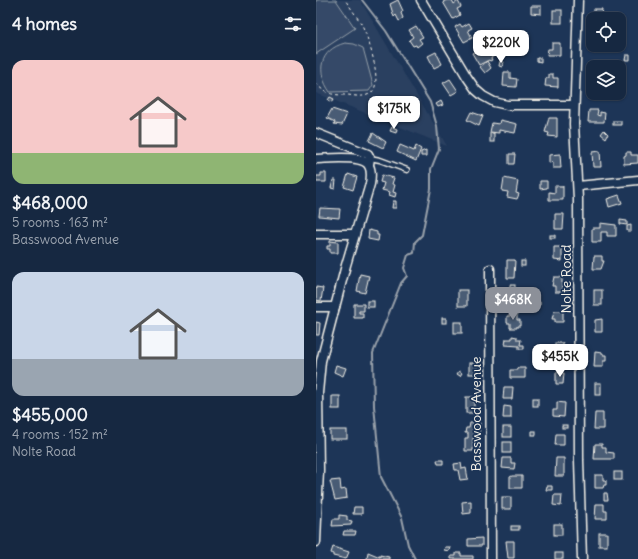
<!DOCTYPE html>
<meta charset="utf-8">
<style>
body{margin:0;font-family:Delius,sans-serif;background:#23344c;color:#f1f3f6;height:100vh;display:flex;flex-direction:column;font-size:15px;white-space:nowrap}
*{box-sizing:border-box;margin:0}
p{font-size:13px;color:#9ea6b1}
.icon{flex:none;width:22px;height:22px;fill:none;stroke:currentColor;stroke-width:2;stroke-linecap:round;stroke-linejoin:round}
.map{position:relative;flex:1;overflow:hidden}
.sheet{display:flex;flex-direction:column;background:#162841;width:316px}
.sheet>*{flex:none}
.fabs{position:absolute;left:270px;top:12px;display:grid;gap:8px}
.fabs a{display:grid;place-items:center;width:40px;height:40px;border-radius:8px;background:#162841;box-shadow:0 1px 3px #0004,0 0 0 1px #35445a;font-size:20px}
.price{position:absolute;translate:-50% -34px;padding:0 9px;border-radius:8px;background:#fff;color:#222;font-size:13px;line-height:26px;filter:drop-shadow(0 1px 2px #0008)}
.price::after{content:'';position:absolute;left:50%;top:24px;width:12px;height:9px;margin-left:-6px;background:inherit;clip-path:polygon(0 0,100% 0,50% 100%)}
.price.current{background:#8c9099;color:#fff}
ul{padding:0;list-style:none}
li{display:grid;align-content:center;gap:8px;height:212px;padding:0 12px}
li span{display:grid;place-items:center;height:124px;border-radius:12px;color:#555}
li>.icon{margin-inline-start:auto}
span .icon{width:72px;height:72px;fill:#fffc;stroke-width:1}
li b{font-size:17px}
h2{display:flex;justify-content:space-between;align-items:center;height:48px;padding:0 12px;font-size:17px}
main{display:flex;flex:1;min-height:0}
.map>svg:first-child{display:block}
</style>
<main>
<section class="sheet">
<h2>4 homes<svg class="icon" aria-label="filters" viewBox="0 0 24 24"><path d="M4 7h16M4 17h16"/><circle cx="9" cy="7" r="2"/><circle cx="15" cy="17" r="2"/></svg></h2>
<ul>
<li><span style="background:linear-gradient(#f6c9c9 75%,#8fb573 0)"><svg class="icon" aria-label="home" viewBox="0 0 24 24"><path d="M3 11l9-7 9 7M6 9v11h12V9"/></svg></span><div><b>$468,000</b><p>5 rooms · 163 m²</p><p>Basswood Avenue</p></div></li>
<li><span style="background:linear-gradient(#c9d6e8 70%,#9aa5b1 0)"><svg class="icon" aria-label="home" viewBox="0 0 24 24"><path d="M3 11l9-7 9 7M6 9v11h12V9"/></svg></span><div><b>$455,000</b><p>4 rooms · 152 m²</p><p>Nolte Road</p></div></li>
</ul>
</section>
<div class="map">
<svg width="322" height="559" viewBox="0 0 322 559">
<rect width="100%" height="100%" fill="#1d3557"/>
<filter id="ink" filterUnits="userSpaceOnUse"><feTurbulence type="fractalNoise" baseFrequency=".025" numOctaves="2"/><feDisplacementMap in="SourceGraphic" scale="8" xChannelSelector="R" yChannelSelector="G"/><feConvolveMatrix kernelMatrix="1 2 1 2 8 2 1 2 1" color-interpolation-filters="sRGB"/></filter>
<g filter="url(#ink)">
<polygon fill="#2a4060" points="0,0 44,0 131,146 0,93"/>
<g fill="#354a67" stroke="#949ea8">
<polygon points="0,0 20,0 39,28 0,54"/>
<path d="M29 43 38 44 47 48 57 85 53 91 14 92C0 72 3 50 29 43Z"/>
</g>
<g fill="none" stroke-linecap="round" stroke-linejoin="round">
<polyline stroke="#9aa2ab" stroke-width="2" points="46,0 70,31 114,102 121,126 123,149 115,169 115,189 106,235 99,242 98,253 92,255 88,268 91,276 85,283 57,353 58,406 65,477 86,518 92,545 99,559"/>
</g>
<g fill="#485b74" stroke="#f4f1e8">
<polygon points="82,0 87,11 85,13 87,18 83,21 80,15 78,17 74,4"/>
<polygon points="131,0 136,0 138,4 142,1 145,7 141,9 144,15 137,19 127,2"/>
<polygon points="215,6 225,6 225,14 215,13"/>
<polygon points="278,9 286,9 285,15 290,15 290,18 278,19"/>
<rect x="237" y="10" width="9" height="13"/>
<polygon points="153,23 156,28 152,30 156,38 148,42 139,27 144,24 146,27"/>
<polygon points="100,26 107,37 103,39 106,43 101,47 100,45 97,46 93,40 97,37 93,30"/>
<polygon points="277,36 277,45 284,45 284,49 276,48"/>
<polygon points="236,43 244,43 244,55 231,55 232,49 236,49"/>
<polygon points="168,46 171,52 174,50 178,56 175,58 176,60 174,61 173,60 163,65 156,53"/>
<polygon points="120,52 126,64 118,68 112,56"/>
<polygon points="310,55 314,55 314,60 309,60"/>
<polygon points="221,58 225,58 225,62 221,61"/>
<polygon points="171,61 175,68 169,73 164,67"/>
<polygon points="184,61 188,62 186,67 183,66"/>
<polygon points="275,71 277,72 277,86 274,86"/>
<polygon points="188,72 194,72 194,78 201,79 200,87 187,86"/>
<polygon points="233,74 237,74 237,78 242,78 242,87 229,86 230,78 233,78"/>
<polygon points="134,79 142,91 135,95 127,83"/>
<polygon points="14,97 18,99 16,102 12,100"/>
<polygon points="125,101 127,105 122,107 120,104"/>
<polygon points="16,109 31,114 26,125 18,124 19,122 11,118"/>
<polygon points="273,110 282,110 281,115 284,116 284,112 289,113 288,122 272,122"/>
<polygon points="155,112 167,116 163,126 151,120"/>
<polygon points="233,118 241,118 241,137 232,136 233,133 229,132"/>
<polygon points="184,120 201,124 199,133 183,130 183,133 174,132 176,123 183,124"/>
<rect x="297" y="121" width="8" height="4"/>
<polygon points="76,127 81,129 80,133 74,131"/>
<polygon points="288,130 292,134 290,138 285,134"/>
<polygon points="57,133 70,142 67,148 53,141"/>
<rect x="174" y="133" width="4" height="9"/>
<polygon points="84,145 98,151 100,146 105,149 100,161 81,152"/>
<polygon points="110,150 110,156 105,156 105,152"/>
<polygon points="284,151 285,167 277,167 276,152"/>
<polygon points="310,152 315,152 315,155 322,155 322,163 308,164 308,156 310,155"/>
<polygon points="193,154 199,154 198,164 193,164"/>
<polygon points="244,154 245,168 237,168 237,162 233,163 233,155"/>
<polygon points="5,173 10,173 10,182 0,182 0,176 5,176"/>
<polygon points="32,174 41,177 37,190 28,187"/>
<polygon points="66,175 78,178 76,184 79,185 77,192 80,193 79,197 73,195 74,192 66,190 68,183 64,182"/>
<polygon points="188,178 202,181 200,193 203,194 201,199 191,197 192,192 186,191"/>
<polygon points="17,180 20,180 19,189 15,188"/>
<polygon points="224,181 231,181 231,188 224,189"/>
<polygon points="239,186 247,186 247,200 233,200 233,192 239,193"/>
<polygon points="303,195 306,203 293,207 291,199"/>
<polygon points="77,201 80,201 80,208 76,208"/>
<polygon points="4,208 24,209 23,218 3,216"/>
<polygon points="239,214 248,214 247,229 239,229"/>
<polygon points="304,220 311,221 311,225 304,224"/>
<polygon points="284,223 300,225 300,236 291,236 291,232 285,232 285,242 276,242 276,228 284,228"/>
<polygon points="315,225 315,231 311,231 311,226"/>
<polygon points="53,230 61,232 61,235 63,235 62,241 52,239"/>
<rect x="234" y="235" width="5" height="3"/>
<polygon points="14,241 22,242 22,253 14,253 14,249 11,249 11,246 14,246"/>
<polygon points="238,247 246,247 246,261 238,260"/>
<polygon points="278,256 286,256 286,261 288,261 285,269 277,269"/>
<polygon points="191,260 199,260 198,278 191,278"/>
<rect x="205" y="261" width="4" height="5"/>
<polygon points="44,274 53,276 49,293 41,291"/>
<polygon points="238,277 246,277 246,292 239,292 239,286 236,286"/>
<rect x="194" y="285" width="5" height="4"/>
<polygon points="0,287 7,288 5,301 0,300"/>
<rect x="142" y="290" width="9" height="16"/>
<rect x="278" y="290" width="8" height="15"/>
<polygon points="185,291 194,291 193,303 186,303"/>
<rect x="51" y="301" width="7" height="6"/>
<polygon points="218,302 224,302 224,305 218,306"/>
<polygon points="38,304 48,304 48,311 43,311 43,313 47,313 47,318 38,318"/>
<polygon points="238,311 247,311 247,322 239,322 239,319 236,319"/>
<polygon points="194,314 201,314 201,320 204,320 204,326 201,326 201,328 194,328 194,323 191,323 191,316 194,316"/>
<rect x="126" y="318" width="4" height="5"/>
<polygon points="286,319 286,332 279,332 279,320"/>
<polygon points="0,322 4,323 3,335 0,335"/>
<rect x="138" y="322" width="8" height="11"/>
<polygon points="196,336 201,337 201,340 205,340 204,345 208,345 208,349 203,349 203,346 189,345 190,339 196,339"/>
<rect x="239" y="343" width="8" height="11"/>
<polygon points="279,352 287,353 287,355 290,355 290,361 287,361 287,367 278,367"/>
<rect x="153" y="363" width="8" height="11"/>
<polygon points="20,365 30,368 27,376 18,372"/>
<polygon points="201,368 209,368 209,378 194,378 194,370 201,370"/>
<polygon points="143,371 146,373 144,376 141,374"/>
<polygon points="240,372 248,373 247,384 240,384"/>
<rect x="279" y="383" width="6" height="12"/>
<polygon points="188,387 197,387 196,399 187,399"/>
<rect x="16" y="396" width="8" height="13"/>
<rect x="150" y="397" width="8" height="16"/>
<rect x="217" y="398" width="5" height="8"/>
<polygon points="241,402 249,403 248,417 237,416 237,410 241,410"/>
<polygon points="188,406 195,407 195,418 187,418"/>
<polygon points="279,413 287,413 287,429 278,429"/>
<polygon points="154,423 164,423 163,439 157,438 157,451 149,451 149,438 152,438 152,433 149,433 150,428 153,428"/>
<rect x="246" y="425" width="5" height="3"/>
<rect x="187" y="427" width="8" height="10"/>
<rect x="14" y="430" width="17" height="9"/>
<rect x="216" y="431" width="4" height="4"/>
<polygon points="240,434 248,434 248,445 239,445"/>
<rect x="187" y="442" width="8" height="11"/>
<polygon points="279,444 286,444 286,447 290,447 290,452 298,453 298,459 278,459"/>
<polygon points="187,458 195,458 195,463 199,463 198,469 186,468"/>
<polygon points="240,458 248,458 248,476 239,476"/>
<polygon points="121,460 127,460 127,464 122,464"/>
<polygon points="145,463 146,469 150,468 152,479 144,480 142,470 139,470 138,464"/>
<rect x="298" y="472" width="8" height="8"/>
<polygon points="279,475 287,475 287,480 290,480 290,485 288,485 287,488 279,488"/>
<polygon points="196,476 206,476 206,488 194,488 194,477"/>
<polygon points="24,480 25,490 30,489 31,498 19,500 14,481"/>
<polygon points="231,486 236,486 236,490 230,490"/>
<polygon points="288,493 291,493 292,500 288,500"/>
<polygon points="238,495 246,495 245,506 237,505"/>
<rect x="186" y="497" width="9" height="12"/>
<polygon points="155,501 155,513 147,514 146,502"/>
<polygon points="280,504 288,504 288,511 291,511 291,519 279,519"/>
<polygon points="38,507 46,507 46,514 37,514"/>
<polygon points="23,515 31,516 31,520 36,521 35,525 16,526 17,519 23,519"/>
<rect x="238" y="524" width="8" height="11"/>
<rect x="195" y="526" width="8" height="4"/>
<polygon points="28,531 40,531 39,535 27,535"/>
<rect x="283" y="533" width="8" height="13"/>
<polygon points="166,538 166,546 152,546 152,539"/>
<polygon points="190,541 198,541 198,558 192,558"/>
<polygon points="17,547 33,552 30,559 17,556 17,554 15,553"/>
<polygon points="129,547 134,547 133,551 128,550"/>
<polygon points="52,552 64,557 64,555 73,557 73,559 51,559"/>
<polygon points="140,553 145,553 145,556 157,556 157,559 135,559 135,556 140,556"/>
<rect x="239" y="553" width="8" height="6"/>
</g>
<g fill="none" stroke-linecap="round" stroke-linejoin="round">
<g stroke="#f4f1e8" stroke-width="7">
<polyline id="service" points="54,158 64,160 91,170"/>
</g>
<g stroke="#f4f1e8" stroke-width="11">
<g id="minor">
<polyline points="105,0 151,77 160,90 167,96 178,102 191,105 258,105"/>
<polyline points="262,0 258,124 262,199 263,460 266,559"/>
<polyline points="0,133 52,154 54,158 53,164"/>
<path d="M0 159C12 159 47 154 53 166 56 171 55 178 54 184L30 265 5 361 2 393 3 470 0 542"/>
<polyline points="262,186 322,180"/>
<polyline points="0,234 39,234"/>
<polyline points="174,269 175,559"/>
<polyline points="0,307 19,307"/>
</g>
</g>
<path stroke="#f4f1e8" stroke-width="1" stroke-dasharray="3 3" stroke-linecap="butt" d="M0 83C9 95 18 95 32 95 40 96 50 98 56 92 67 82 52 37 46 25 41 17 35 8 29 0"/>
<use href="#service" stroke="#1d3557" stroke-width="4"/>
<use href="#minor" stroke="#1d3557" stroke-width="8"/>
</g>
</g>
<g text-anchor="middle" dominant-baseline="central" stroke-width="3.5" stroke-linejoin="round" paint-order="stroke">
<g font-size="14" fill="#f4f1e8" stroke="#1d3557">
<text transform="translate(250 279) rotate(-90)">Nolte Road</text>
<text transform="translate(160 414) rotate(-90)">Basswood Avenue</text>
</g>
</g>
</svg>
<div class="fabs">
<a><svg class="icon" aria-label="locate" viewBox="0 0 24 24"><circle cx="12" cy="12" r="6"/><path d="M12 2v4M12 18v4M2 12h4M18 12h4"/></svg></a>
<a><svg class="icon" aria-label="layers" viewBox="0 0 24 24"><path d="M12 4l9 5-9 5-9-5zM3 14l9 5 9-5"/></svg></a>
</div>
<b class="price" style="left:185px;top:64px">$220K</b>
<b class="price" style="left:78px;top:130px">$175K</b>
<b class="price current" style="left:197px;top:321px">$468K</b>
<b class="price" style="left:244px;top:378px">$455K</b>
</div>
</main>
